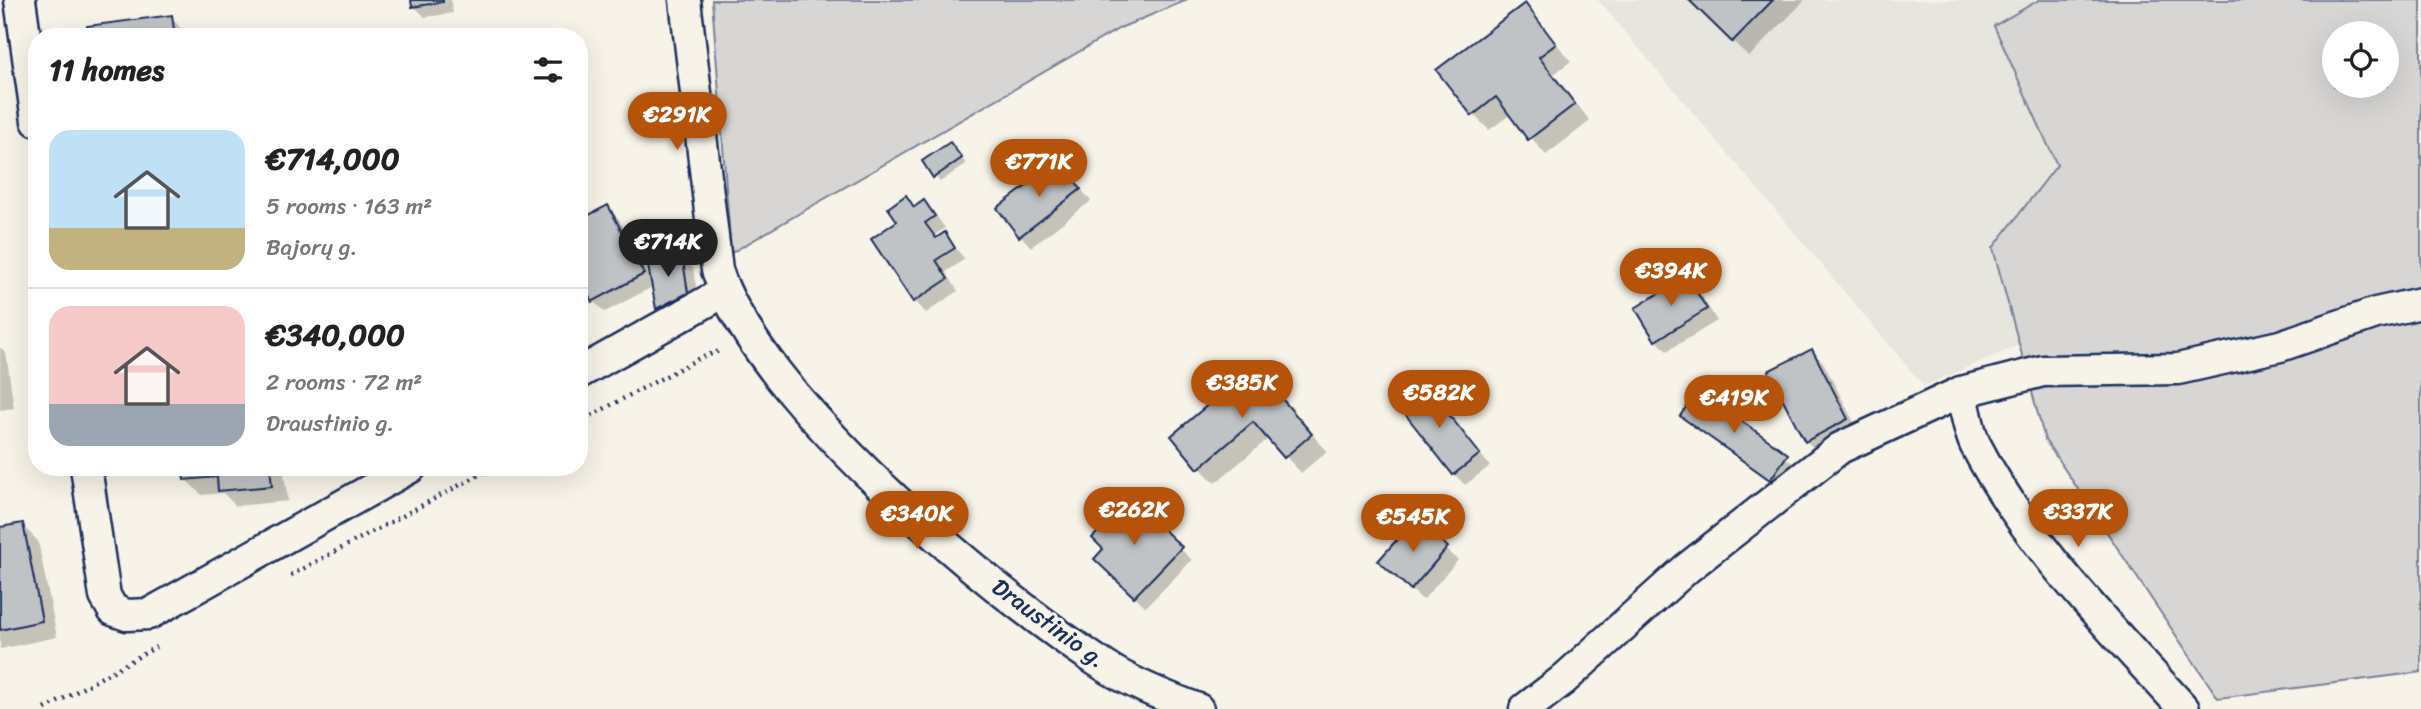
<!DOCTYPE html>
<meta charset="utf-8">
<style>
body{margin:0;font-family:Sriracha,sans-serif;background:#f2f2f2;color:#222;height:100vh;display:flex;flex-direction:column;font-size:26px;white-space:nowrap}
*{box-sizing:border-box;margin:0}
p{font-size:23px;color:#767676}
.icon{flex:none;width:38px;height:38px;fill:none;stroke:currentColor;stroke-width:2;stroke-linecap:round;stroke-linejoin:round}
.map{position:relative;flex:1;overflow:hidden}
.sheet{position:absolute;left:28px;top:28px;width:560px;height:448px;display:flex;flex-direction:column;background:#fff;border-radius:28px;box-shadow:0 7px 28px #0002}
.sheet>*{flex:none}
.controls{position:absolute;left:2322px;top:21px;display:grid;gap:14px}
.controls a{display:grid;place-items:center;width:77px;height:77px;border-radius:50%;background:#fff;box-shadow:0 7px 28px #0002;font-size:35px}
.price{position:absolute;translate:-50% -60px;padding:0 16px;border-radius:24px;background:#b45309;color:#fff;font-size:23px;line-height:46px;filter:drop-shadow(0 2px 4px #0008)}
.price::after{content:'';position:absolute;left:50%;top:42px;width:21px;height:16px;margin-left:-10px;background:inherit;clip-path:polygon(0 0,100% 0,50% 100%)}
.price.on{background:#222;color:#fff}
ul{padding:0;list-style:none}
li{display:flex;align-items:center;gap:21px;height:175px;padding:0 21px}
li+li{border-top:2px solid #e0e0e0}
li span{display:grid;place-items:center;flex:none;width:196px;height:140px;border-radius:21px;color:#555}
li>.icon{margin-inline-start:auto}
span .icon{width:84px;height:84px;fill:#fffc;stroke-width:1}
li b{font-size:30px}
h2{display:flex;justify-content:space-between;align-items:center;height:84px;padding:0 21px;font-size:30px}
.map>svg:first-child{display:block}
</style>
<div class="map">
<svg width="2421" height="709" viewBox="0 0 2421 709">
<rect width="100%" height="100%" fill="#f7f3e8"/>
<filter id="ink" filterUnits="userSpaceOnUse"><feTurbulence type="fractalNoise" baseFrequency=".0143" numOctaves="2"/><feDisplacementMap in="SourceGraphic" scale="14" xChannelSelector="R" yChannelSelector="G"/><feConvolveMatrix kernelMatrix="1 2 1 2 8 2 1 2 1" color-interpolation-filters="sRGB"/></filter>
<g filter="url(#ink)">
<polygon fill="#e6e5de" points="1598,0 2039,0 1994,26 2058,165 1993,248 2019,345 1924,386"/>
<g fill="#d7d6d4" stroke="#798299" stroke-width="2" fill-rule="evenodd">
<polygon points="712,0 1187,0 1120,28 731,253"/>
<path d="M2039 0H2421V672L2218 698 2045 440 1993 248 2057 165 1994 26ZM2334 33H2387V86H2334Z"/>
</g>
<g fill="#0003">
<polygon points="413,0 451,0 453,13 425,17 414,6"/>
<polygon points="1691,0 1805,0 1749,57"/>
<polygon points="1524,5 1571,61 1554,74 1590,121 1546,155 1511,114 1489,130 1473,114"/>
<polygon points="171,17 188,37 90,37"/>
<polygon points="955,149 966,164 940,182 924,161"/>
<polygon points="1060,164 1091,201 1031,247 1020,235"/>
<polygon points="906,198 916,208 924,202 935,214 945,228 935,235 938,239 944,235 965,259 946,272 958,291 926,313 915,301 873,240 899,222"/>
<polygon points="607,207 619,219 652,282 682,256 693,268 699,304 669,319 658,308 654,286 605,312 593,301"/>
<polygon points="1687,279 1698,290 1717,321 1667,351 1656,340"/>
<polygon points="0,347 6,353 14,408 0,410"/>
<polygon points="1811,351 1823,362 1858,430 1818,452 1806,441"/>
<polygon points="1254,368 1327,451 1301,473 1269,438 1215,483 1199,467"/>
<polygon points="1425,386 1490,466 1465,485 1454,474"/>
<polygon points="1699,393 1798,467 1782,490 1682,416"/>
<polygon points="184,467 283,467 288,501 236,506 223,493 202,495 185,479"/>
<polygon points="1131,501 1192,560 1146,607 1096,559 1106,549"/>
<polygon points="1416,521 1458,560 1423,600 1391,572"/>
<polygon points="22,525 38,541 57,637 0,649 0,529"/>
</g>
<g fill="#c0c3c5" stroke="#1b2f5e" stroke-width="2">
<polygon points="411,0 443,0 443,2 412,7"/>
<polygon points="1689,0 1773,0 1732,42"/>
<polygon points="1525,3 1556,44 1539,57 1575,104 1528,140 1496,97 1472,116 1436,70"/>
<polygon points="172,15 175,37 88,37 87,26"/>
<polygon points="950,142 962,158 933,178 922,161"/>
<polygon points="1060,161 1081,189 1019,237 997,208"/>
<polygon points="906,195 914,207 924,200 935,216 925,223 936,238 945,232 955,248 936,260 948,279 913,302 871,239 897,221 888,208"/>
<polygon points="608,205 644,274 592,302 579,278 579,220"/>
<polygon points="682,254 688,293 656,309 647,261"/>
<polygon points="1687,276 1707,309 1655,341 1635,308"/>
<polygon points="1812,349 1848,419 1805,442 1768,371"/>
<polygon points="1254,366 1312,434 1284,458 1253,422 1198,469 1171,436"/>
<polygon points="1425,384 1480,454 1453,475 1398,405"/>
<polygon points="1698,390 1788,454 1770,480 1680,416"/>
<polygon points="182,467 270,467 272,486 218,491 217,477 184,480"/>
<polygon points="1131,498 1182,547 1134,597 1094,559 1103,549 1092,538"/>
<polygon points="1416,518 1448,547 1411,590 1378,561"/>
<polygon points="23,523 42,621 0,630 0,527"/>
</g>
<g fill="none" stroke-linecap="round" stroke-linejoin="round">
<g stroke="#1b2f5e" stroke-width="35">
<g id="street">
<polyline points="20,0 37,121"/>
<path d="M685 0 717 270C758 397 985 587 1097 661 1128 682 1163 696 1198 709"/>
<polyline points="579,373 724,292"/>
<path d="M1961 392C1966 409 1968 429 1975 444 2026 544 2110 627 2184 709"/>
<polyline points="86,467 105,596 113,610 127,615 149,614 411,467"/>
<polyline points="1525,709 1563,680 1686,569 1840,448 1961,392 2043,371 2178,369 2280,346 2376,313 2421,303"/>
</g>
</g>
<g stroke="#1b2f5e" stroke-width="4.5" stroke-dasharray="2 5" stroke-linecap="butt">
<polyline points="579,422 698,359 722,350"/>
<polyline points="291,575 494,467"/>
<polyline points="45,709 156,647"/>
</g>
<use href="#street" stroke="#f7f3e8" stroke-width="30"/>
</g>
</g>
<g text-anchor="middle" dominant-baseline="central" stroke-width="6" stroke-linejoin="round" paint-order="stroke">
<g font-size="24" fill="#1b2f5e" stroke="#f7f3e8">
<text transform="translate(1049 623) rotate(36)">Draustinio g.</text>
</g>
</g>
</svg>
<div class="controls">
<a><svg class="icon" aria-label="locate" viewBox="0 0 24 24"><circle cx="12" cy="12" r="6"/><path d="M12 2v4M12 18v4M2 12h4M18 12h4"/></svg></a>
</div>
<b class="price" style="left:677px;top:152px">€291K</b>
<b class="price" style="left:1039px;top:199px">€771K</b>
<b class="price on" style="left:668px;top:279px">€714K</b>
<b class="price" style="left:1671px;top:308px">€394K</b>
<b class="price" style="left:1242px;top:420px">€385K</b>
<b class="price" style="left:1439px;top:430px">€582K</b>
<b class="price" style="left:1734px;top:435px">€419K</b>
<b class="price" style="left:1134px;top:547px">€262K</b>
<b class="price" style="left:2078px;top:549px">€337K</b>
<b class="price" style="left:917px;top:551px">€340K</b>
<b class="price" style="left:1413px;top:554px">€545K</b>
<section class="sheet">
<h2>11 homes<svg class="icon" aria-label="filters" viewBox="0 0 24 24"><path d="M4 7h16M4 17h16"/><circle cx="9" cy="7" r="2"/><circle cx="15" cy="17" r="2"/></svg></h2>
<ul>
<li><span style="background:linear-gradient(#bfe0f5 70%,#c2b280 0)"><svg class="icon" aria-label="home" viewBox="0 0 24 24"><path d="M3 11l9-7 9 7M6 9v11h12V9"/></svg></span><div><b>€714,000</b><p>5 rooms · 163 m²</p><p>Bajorų g.</p></div></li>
<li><span style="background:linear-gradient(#f6c9c9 70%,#9aa5b1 0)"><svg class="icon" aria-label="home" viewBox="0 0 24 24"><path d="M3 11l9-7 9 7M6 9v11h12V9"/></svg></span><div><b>€340,000</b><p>2 rooms · 72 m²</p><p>Draustinio g.</p></div></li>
</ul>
</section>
</div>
